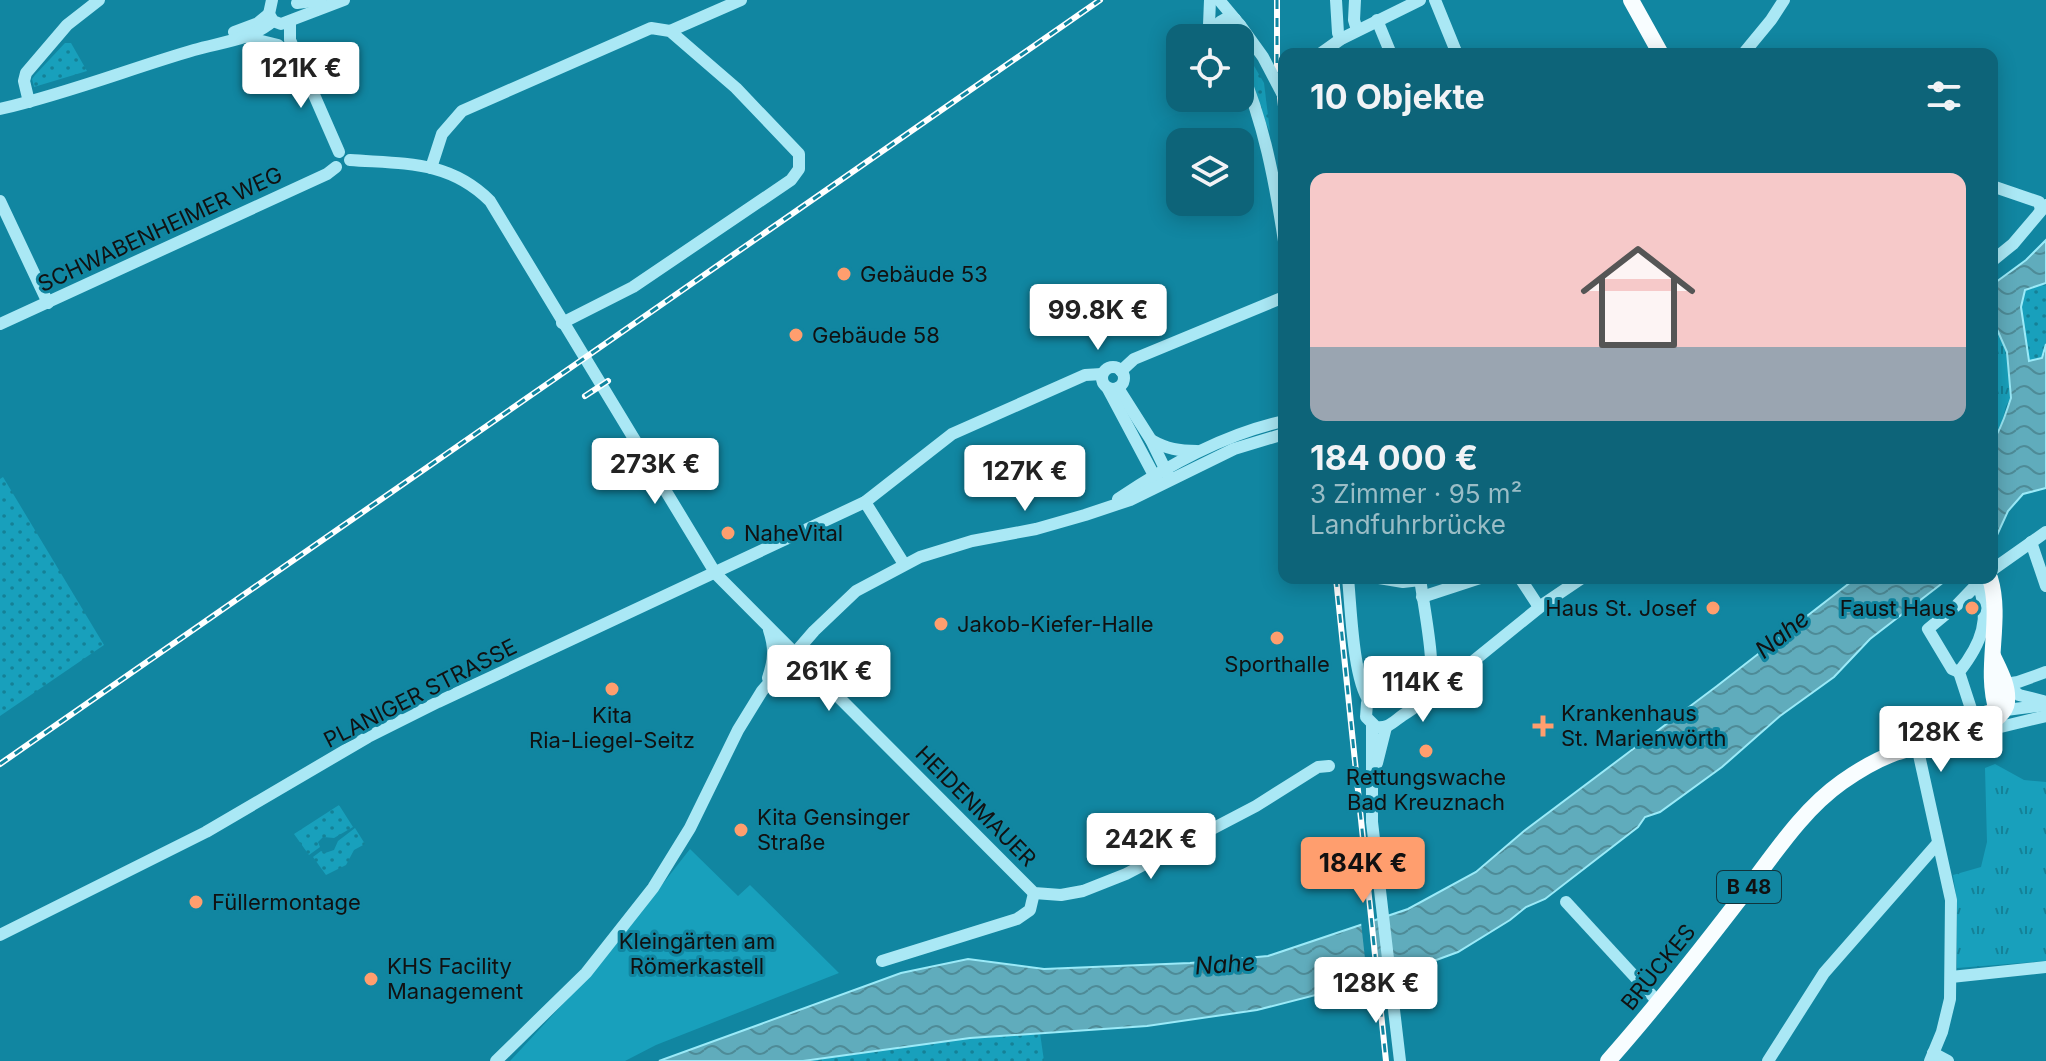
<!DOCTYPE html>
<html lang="de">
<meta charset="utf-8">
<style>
body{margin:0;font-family:Inter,sans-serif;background:#166a7e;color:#f1f3f6;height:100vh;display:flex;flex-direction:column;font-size:30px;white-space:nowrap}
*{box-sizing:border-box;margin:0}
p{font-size:26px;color:#9abdc6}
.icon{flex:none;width:44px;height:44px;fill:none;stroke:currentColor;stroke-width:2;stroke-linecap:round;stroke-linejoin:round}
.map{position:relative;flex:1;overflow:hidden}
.panel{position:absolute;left:1278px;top:48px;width:720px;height:536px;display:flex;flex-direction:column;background:#0d6479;border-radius:16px;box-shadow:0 4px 20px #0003}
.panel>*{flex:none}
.controls{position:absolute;left:1166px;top:24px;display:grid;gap:16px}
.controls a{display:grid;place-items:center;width:88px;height:88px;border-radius:16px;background:#0d6479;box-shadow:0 4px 20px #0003;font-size:40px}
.price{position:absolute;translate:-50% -68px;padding:0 18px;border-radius:8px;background:#fff;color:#222;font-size:26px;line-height:52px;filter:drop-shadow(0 2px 4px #0008)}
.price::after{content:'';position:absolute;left:50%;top:48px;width:24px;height:18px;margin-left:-12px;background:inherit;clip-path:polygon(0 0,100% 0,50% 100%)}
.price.selected{background:#ff9e6e;color:#111}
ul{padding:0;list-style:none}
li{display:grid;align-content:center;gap:16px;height:424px;padding:0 32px}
li span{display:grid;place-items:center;height:248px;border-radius:16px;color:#555}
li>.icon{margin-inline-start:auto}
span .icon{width:144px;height:144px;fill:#fffc;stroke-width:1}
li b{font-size:34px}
h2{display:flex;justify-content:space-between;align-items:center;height:96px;padding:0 32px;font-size:34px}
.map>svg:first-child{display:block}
</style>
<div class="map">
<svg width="2046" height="1061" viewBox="0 0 2046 1061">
<defs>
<pattern id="grass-dots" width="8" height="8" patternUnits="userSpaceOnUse" patternTransform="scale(2)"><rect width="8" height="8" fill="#18a0bc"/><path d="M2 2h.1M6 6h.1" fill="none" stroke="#148197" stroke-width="1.8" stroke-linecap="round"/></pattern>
<pattern id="park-tufts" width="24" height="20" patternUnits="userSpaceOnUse" patternTransform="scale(2)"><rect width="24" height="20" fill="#18a0bc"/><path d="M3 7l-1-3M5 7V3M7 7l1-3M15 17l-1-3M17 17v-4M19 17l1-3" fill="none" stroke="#148197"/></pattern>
<pattern id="water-waves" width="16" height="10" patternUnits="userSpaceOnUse" patternTransform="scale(2)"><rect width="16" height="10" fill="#60acbc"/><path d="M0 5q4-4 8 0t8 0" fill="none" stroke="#4e8b97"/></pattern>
</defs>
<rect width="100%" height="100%" fill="#1186a1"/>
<g fill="url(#grass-dots)">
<polygon points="1240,42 1264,83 1270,132 1240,62"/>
<polygon points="65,43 71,43 87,71 34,87 32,79 35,75"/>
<polygon points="2046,283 2046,344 2042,358 2029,361 2021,307 2025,290"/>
<polygon points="3,477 104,645 0,716 0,479"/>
<polygon points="339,805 353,827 334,838 323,837 318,842 320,847 309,855 294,834"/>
<polygon points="355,828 365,844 354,850 346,865 326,875 313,857 321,851 325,853 334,850 338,841"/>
<polygon points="1040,1033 1044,1061 803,1061 970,1038"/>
</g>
<g fill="url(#park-tufts)">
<polygon points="1994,320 2007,352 2011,398 2006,406 1999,434 1992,442"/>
<polygon points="1995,764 2024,780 2046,782 2046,961 1957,968 1957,902 1953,875 1981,867 1987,842 1985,768"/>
</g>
<polygon fill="#18a0bc" points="690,849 738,896 750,885 839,973 656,1045 625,1061 510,1061 600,964"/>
<g fill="url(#water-waves)" stroke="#9beaf8" stroke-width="2">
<path d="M2046 240V283L2025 290 2021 307 2029 361 2042 358 2046 344V488L2023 494 2008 511 1992 546V442C2002 429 2006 412 2011 398L2007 352 1992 318V285L2026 260Z"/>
<polygon points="1856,578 1949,578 1870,639 1834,677 1780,716 1722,767 1660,812 1645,817 1638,827 1545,899 1526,907 1510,920 1458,952 1401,973 1257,1010 1147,1026 970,1038 803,1061 659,1061 901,973 968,959 1044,969 1190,963 1268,956 1408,909 1476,872 1524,831 1717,686"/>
</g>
<polygon fill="#1186a1" points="1374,917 1381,983 1368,986 1361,922"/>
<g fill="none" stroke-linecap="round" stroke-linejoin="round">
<g stroke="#aae8f5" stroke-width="12">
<polyline points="272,0 269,14 273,21 281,24 344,0"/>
<polyline points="1210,0 1209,25 1216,38"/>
<polyline points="1219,0 1240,25"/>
<polyline points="1336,0 1338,33 1341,39"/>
<polyline points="1355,0 1354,20 1357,30"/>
<polyline points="1435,0 1457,54"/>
<polyline points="297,3 321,0"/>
<polyline points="1377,20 1391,54"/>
<polyline points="290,23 290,40 339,152"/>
<polyline points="670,31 741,0"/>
<polyline points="234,32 258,23 269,14"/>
<polyline points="249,38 278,45 296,60"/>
<polyline points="1218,38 1220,22 1227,18 1235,19"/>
<polyline points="1320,54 1341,39 1420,0"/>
<polyline points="1743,54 1771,20 1784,0"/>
<path d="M1240 68C1264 122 1275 183 1284 241"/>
<polyline points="29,102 24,81 26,73 67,25 99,0"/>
<path d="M0 109C66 94 129 69 194 50 221 42 251 40 273 21"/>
<path d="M350 160C404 164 449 160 490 201L716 574 1034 893 1061 895 1083 891 1126 874 1256 806 1318 767 1329 766"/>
<polyline points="431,168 442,134 462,111 651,28 670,31 736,88 799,154 799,169 791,180 633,287 562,323"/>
<polyline points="1992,186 2039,202 2041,210"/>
<polyline points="0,201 48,303"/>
<polyline points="1992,261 2013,244 2046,205"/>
<polyline points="0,324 327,174 336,167"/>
<circle cx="1113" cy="378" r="11"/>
<polyline points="1121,371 1134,359 1284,297"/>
<polyline points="1118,388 1151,440 1169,477"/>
<polyline points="1108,389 1157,481"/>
<path d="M1151 440C1167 449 1179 451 1197 451"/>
<path d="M1118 499C1168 465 1224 434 1284 421"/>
<polyline points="865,502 904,564"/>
<polyline points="2031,542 2046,586"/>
<polyline points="1992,570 2046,532"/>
<path d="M1348 578C1351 608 1353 678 1369 701"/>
<polyline points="1379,578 1403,582 1420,580"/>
<path d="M1420 578C1423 603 1437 669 1429 689 1425 701 1413 709 1403 715 1393 722 1388 729 1376 727L1366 717 1367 703 1376 696 1407 701 1426 696"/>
<polyline points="1520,578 1539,607"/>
<polyline points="1422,597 1480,578"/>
<polyline points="1959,672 1952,669 1928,629 1957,605 1981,580"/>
<path d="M768 678C774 660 775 648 769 630"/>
<polyline points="1431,682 1450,680 1545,603 1582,578"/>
<polyline points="2005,684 2019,695 2043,701"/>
<polyline points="2005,684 2018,682 2046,672"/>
<polyline points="1998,711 2046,705"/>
<path d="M1974 718 1959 672C1982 643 1991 618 1978 584"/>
<polyline points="1372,725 1372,822 1400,1061"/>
<polyline points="1984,731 2046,716"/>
<polyline points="1917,746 1951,900 1950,999 1942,1032 1930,1061"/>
<polyline points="1377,763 1386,727"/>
<polyline points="1566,902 1659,1003"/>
<polyline points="0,935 206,832 368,737 438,702 865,502 952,434 1085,375 1102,374"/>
<polyline points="882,961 1017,919 1030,910 1034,893"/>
<polyline points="1951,977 2046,967"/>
<polyline points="1933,1053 1948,1061"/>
<polyline points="496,1061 586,973 653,888 690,828 738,730 762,691 814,631 856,591 920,557 972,541 1036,529 1085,515 1130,500 1234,449 1284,434"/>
<polyline points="1768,1061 1824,973 1938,843"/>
</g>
<g stroke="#f8fdff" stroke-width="16">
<polyline points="1631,0 1661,54"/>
<path d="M1924 740 1980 715 1997 711C1983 668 2003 621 1990 578"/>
<path d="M1608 1061C1655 1008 1699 952 1742 896 1773 856 1801 811 1842 782 1859 770 1876 760 1895 753 1919 744 2003 734 2007 702 2009 686 1999 669 1993 656"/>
</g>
<g stroke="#fff" stroke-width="6">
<g id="rail">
<polyline points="1277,0 1277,67 1284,136"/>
<polyline points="585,396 608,381"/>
<polyline points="1336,578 1386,1061"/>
<polyline points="0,764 1100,0"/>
</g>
</g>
<use href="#rail" stroke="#1186a1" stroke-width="3" stroke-dasharray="9" stroke-linecap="butt"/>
<polyline stroke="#aae8f5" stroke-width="12" points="1240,25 1263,57 1284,97"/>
</g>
<g fill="#ff9e6e" stroke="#1186a1" stroke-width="3">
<circle cx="844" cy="274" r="8"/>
<circle cx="796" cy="335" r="8"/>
<circle cx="728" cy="533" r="8"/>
<circle cx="1713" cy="608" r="8"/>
<circle cx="1972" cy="608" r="8"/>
<circle cx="941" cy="624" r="8"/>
<circle cx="1277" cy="638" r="8"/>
<circle cx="612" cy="689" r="8"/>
<path d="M1539 714h8v8h8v8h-8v8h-8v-8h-8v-8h8z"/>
<circle cx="1426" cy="751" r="8"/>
<circle cx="741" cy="830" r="8"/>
<circle cx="196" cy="902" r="8"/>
<circle cx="371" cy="979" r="8"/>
</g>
<g text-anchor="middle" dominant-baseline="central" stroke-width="6" stroke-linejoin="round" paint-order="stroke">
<rect fill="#1186a1" stroke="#11343c" stroke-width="2" x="1717" y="871" width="64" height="32" rx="6"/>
<g font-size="20" font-weight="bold" fill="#111">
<text x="1749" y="887">B 48</text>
</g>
<g font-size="22" fill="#111" stroke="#1186a1">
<text transform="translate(160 229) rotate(-25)">SCHWABENHEIMER WEG</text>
<text transform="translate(420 693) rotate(-27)">PLANIGER STRASSE</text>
<text transform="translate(976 806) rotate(45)">HEIDENMAUER</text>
<text transform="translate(1658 967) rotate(-51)">BRÜCKES</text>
</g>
<g font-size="22" fill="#111" stroke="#1186a1" text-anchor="start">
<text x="860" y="274">Gebäude 53</text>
<text x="812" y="335">Gebäude 58</text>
<text x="744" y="533">NaheVital</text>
<text x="1697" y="608" text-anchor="end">Haus St. Josef</text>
<text x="1956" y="608" text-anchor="end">Faust Haus</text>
<text x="957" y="624">Jakob-Kiefer-Halle</text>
<text x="1277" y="664" text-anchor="middle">Sporthalle</text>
<text x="1561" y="713">Krankenhaus<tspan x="1561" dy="25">St. Marienwörth</tspan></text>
<text x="612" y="715" text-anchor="middle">Kita<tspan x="612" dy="25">Ria-Liegel-Seitz</tspan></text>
<text x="1426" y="777" text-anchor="middle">Rettungswache<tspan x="1426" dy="25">Bad Kreuznach</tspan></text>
<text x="757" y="817">Kita Gensinger<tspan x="757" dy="25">Straße</tspan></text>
<text x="212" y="902">Füllermontage</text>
<text x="387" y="966">KHS Facility<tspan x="387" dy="25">Management</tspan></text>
</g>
<g font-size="22" fill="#111" stroke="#1186a1">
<text x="697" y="941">Kleingärten am<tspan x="697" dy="25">Römerkastell</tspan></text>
</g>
<g font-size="24" font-style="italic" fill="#111" stroke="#1186a1">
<text transform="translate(1782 634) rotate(-39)">Nahe</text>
<text transform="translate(1225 964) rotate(-4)">Nahe</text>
</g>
</g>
</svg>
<div class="controls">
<a><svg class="icon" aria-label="locate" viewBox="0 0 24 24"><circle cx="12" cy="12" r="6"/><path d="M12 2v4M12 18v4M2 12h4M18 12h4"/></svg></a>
<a><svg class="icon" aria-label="layers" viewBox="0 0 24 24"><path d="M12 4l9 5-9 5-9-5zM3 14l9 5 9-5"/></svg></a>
</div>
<b class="price" style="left:301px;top:110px">121K €</b>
<b class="price" style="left:1098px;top:352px">99.8K €</b>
<b class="price" style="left:655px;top:506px">273K €</b>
<b class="price" style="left:1025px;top:513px">127K €</b>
<b class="price" style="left:829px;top:713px">261K €</b>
<b class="price" style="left:1423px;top:724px">114K €</b>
<b class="price" style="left:1941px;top:774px">128K €</b>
<b class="price" style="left:1151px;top:881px">242K €</b>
<b class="price selected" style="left:1363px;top:905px">184K €</b>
<b class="price" style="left:1376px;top:1025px">128K €</b>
<section class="panel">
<h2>10 Objekte<svg class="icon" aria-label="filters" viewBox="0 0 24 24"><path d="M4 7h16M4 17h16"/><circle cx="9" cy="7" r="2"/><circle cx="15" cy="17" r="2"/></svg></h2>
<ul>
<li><span style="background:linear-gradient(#f6c9c9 70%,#9aa5b1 0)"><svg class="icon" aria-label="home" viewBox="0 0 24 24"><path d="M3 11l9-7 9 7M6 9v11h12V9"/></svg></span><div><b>184 000 €</b><p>3 Zimmer · 95 m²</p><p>Landfuhrbrücke</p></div></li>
</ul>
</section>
</div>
